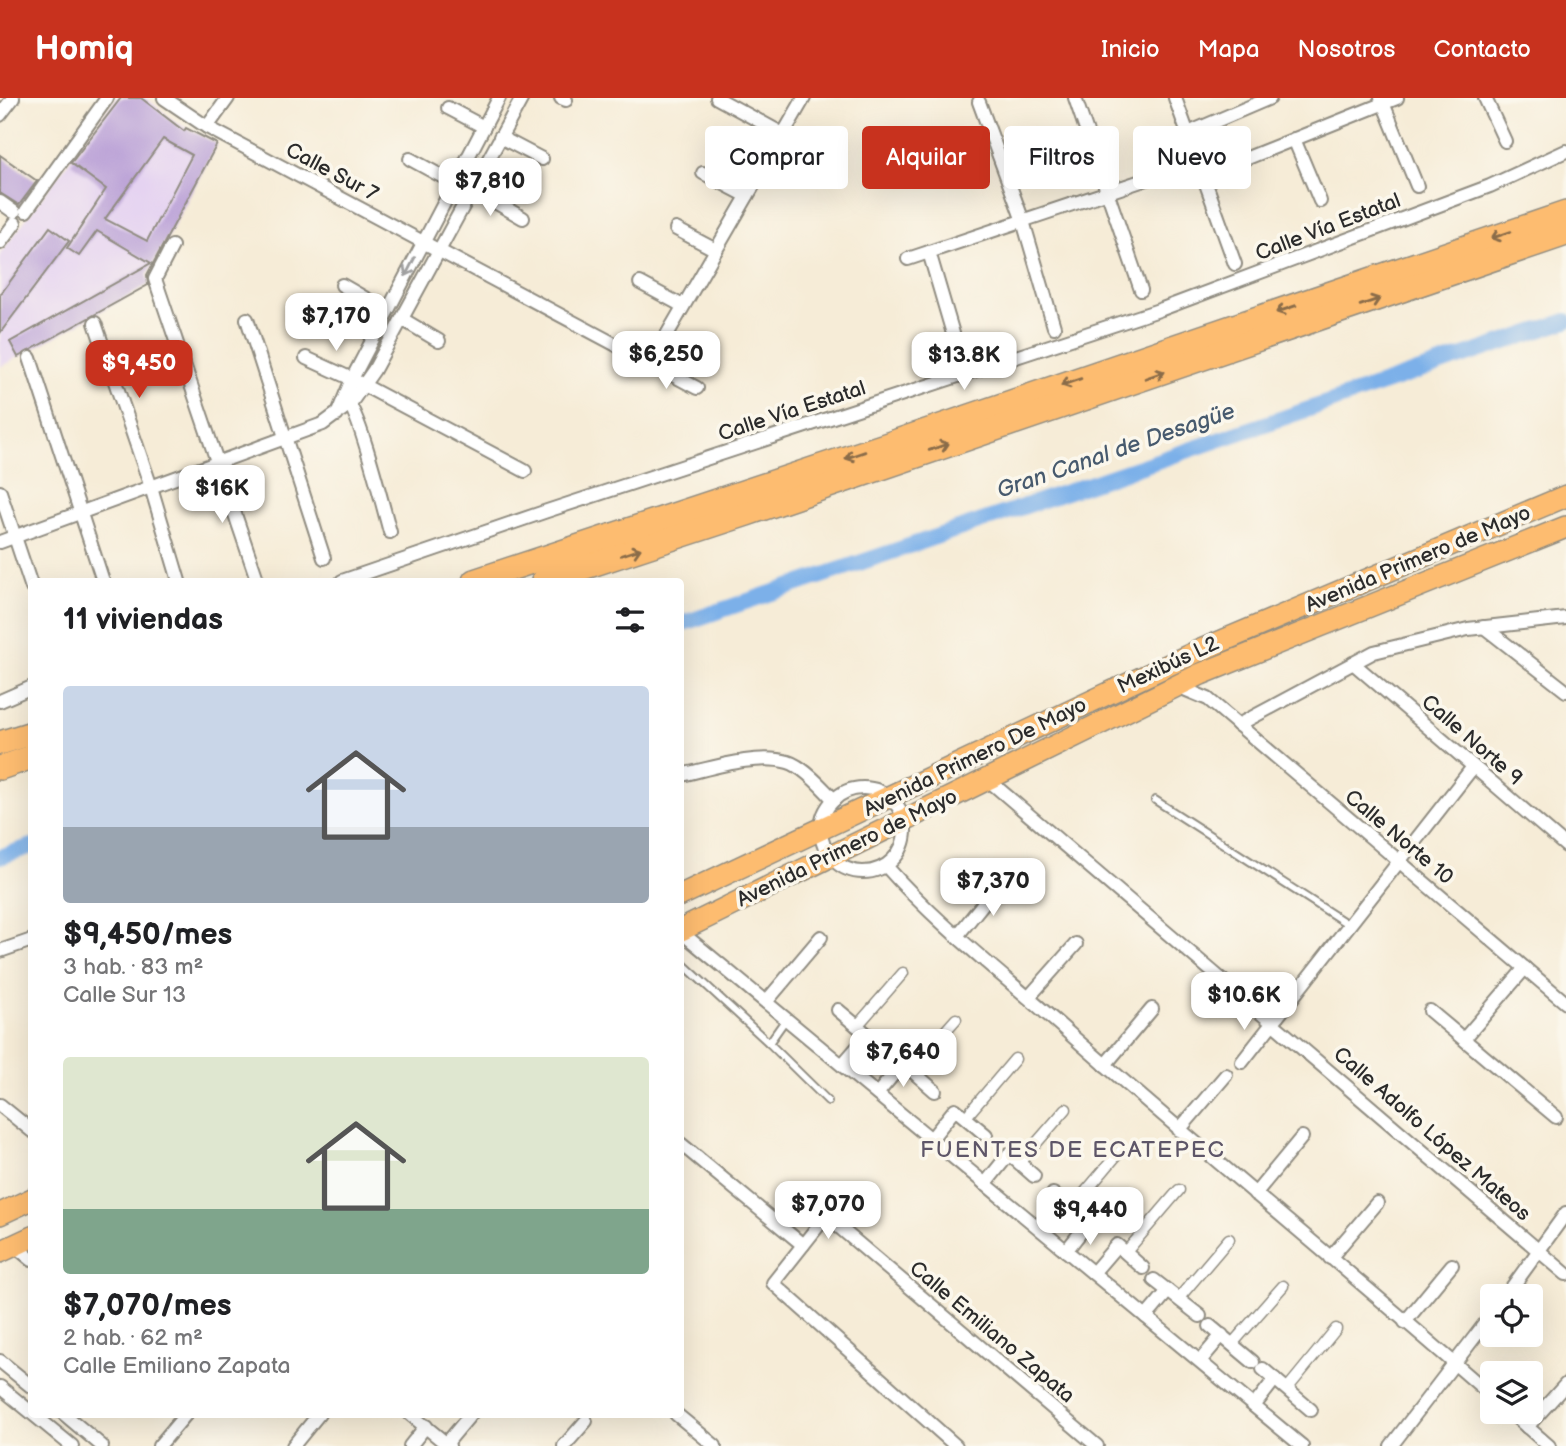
<!DOCTYPE html>
<html lang="es">
<meta charset="utf-8">
<style>
body{margin:0;font-family:"Balsamiq Sans",sans-serif;background:#f6f6f6;color:#202124;height:100vh;display:flex;flex-direction:column;font-size:26px;white-space:nowrap}
*{box-sizing:border-box;margin:0}
p{font-size:23px;color:#757577}
.icon{flex:none;width:38px;height:38px;fill:none;stroke:currentColor;stroke-width:2;stroke-linecap:round;stroke-linejoin:round}
.map{position:relative;flex:1;overflow:hidden}
.details{position:absolute;left:28px;top:480px;width:656px;height:840px;display:flex;flex-direction:column;background:#fff;border-radius:7px;box-shadow:0 7px 28px #0002}
.details>*{flex:none}
.top-card{position:absolute;left:705px;top:28px;width:665px;height:63px;display:flex;gap:14px}
.controls{position:absolute;left:1480px;top:1186px;display:grid;gap:14px}
.controls a{display:grid;place-items:center;width:63px;height:63px;border-radius:7px;background:#fff;box-shadow:0 7px 28px #0002;font-size:35px}
.price{position:absolute;translate:-50% -60px;padding:0 16px;border-radius:14px;background:#fff;color:#222;font-size:23px;line-height:46px;filter:drop-shadow(0 2px 4px #0008)}
.price::after{content:'';position:absolute;left:50%;top:42px;width:21px;height:16px;margin-left:-10px;background:inherit;clip-path:polygon(0 0,100% 0,50% 100%)}
.price.current{background:#c8321e;color:#fff}
ul{padding:0;list-style:none}
li{display:grid;align-content:center;gap:14px;height:371px;padding:0 35px}
li span{display:grid;place-items:center;height:217px;border-radius:7px;color:#555}
li>.icon{margin-inline-start:auto}
span .icon{width:126px;height:126px;fill:#fffc;stroke-width:1}
li b{font-size:30px}
h2{display:flex;justify-content:space-between;align-items:center;height:84px;padding:0 35px;font-size:30px}
.tag{padding:0 24px;border-radius:7px;background:#fff;box-shadow:0 7px 28px #0002;font-size:24px;line-height:63px}
.tag.current{background:#c8321e;color:#fff}
header{display:flex;align-items:center;gap:42px;box-sizing:border-box;height:98px;padding:0 35px;background:#c8321e;color:#fff}
header strong{font-size:33px}
nav{display:flex;gap:38px;margin-inline-start:auto;font-size:24px}
.map>svg:first-child{display:block}
</style>
<header>
<strong>Homiq</strong>
<nav><a>Inicio</a><a>Mapa</a><a>Nosotros</a><a>Contacto</a></nav>
</header>
<div class="map">
<svg width="1566" height="1348" viewBox="0 0 1566 1348">
<rect width="100%" height="100%" fill="#fbf7ec"/>
<filter id="ink" filterUnits="userSpaceOnUse"><feTurbulence type="fractalNoise" baseFrequency=".0143" numOctaves="2"/><feDisplacementMap in="SourceGraphic" scale="14" xChannelSelector="R" yChannelSelector="G"/><feConvolveMatrix kernelMatrix="1 2 1 2 8 2 1 2 1" color-interpolation-filters="sRGB"/></filter>
<filter id="wash" filterUnits="userSpaceOnUse"><feTurbulence type="fractalNoise" baseFrequency=".00686" numOctaves="4" result="noise"/><feDisplacementMap in="SourceGraphic" scale="28" xChannelSelector="R" yChannelSelector="G"/><feGaussianBlur stdDeviation="1.57" result="paint"/><feColorMatrix in="noise" values="0 0 0 0 0 0 0 0 0 0 0 0 0 0 0 0 0 1.4 0 .05"/><feComposite in="paint" operator="in"/></filter>
<g filter="url(#wash)">
<rect width="100%" height="100%" fill="#f6ecd7"/>
<polygon fill="#e5d3f1" points="116,0 146,0 176,24 217,46 147,178 151,185 0,269 0,156"/>
<g fill="none" stroke-linecap="round" stroke-linejoin="round">
<g stroke="#7cb0e9" stroke-width="16">
<polyline points="681,526 1566,223"/>
<polyline points="0,759 32,748"/>
</g>
</g>
<g id="blocks">
<g fill="#bda5d8" fill-rule="evenodd">
<path d="M121 0H141L184 33 186 30 217 46 147 177 148 187 18 259 10 244 151 165 97 133 79 158 67 150 106 91 71 65ZM163 41 192 57 147 143 105 121Z"/>
<polygon points="0,57 37,83 19,107 0,95"/>
<polygon points="50,129 69,143 0,235 0,197"/>
</g>
</g>
</g>
<g filter="url(#ink)">
<use href="#blocks" fill-opacity="0" stroke="#908c81" stroke-width="2"/>
<g fill="none" stroke-linecap="round" stroke-linejoin="round">
<g stroke="#908c81" stroke-width="10">
<g id="service">
<polyline points="1155,702 1349,827"/>
<polyline points="682,865 769,945 786,921"/>
<polyline points="769,945 828,1003"/>
</g>
</g>
<g stroke="#908c81" stroke-width="13">
<g id="pedestrian">
<polyline points="857,928 903,875"/>
<polyline points="911,972 956,921"/>
<polyline points="965,1020 1015,961"/>
<polyline points="1019,1065 1066,1011"/>
<polyline points="1071,1111 1121,1052"/>
<polyline points="1126,1154 1179,1092"/>
<polyline points="1178,1201 1229,1141"/>
<polyline points="1232,1246 1283,1188"/>
<polyline points="1287,1291 1336,1231"/>
</g>
</g>
<g stroke="#908c81" stroke-width="16">
<g id="minor">
<polyline points="164,0 207,29 697,290"/>
<polyline points="561,0 566,2"/>
<polyline points="717,0 783,36"/>
<polyline points="1075,0 1141,192"/>
<polyline points="1175,0 1235,166"/>
<polyline points="1381,0 1417,88"/>
<polyline points="1485,0 1505,43"/>
<polyline points="979,4 1023,123 1054,229"/>
<polyline points="448,10 484,29"/>
<polyline points="0,17 13,0"/>
<polyline points="207,29 228,0"/>
<polyline points="1188,35 1270,0"/>
<polyline points="500,39 542,61"/>
<polyline points="1294,41 1320,103"/>
<polyline points="410,61 454,85"/>
<polyline points="703,75 747,98"/>
<polyline points="472,91 523,120"/>
<polyline points="0,104 14,114"/>
<polyline points="26,113 107,0"/>
<polyline points="676,131 716,152"/>
<polyline points="0,145 15,125"/>
<polyline points="172,148 155,181 257,481"/>
<polyline points="929,154 961,263"/>
<polyline points="908,161 1192,66 1220,71 1397,0"/>
<polyline points="640,185 683,208"/>
<polyline points="342,187 387,213"/>
<polyline points="247,221 324,460"/>
<polyline points="402,221 439,243"/>
<polyline points="95,225 151,389 179,483"/>
<polyline points="30,260 103,483"/>
<polyline points="306,260 352,281 525,373"/>
<polyline points="650,266 804,0"/>
<path d="M346 302C359 311 384 413 390 434"/>
<polyline points="337,317 352,281 499,0"/>
<polyline points="0,394 32,490"/>
<polyline points="0,444 323,326 350,306 374,272 522,0"/>
<polyline points="342,483 547,413 1162,211 1490,88 1566,53"/>
<polyline points="1484,529 1566,593"/>
<polyline points="1353,565 1566,748"/>
<polyline points="1177,588 1208,601 1566,905"/>
<polyline points="0,603 32,589"/>
<polyline points="1238,627 1374,554 1468,531 1566,520"/>
<path d="M681 677C712 670 757 655 788 664 803 668 824 691 834 702"/>
<polyline points="987,681 1566,1176"/>
<circle cx="863" cy="732" r="42"/>
<path d="M886 768C939 828 1002 876 1062 929 1204 1055 1351 1174 1493 1299"/>
<polyline points="681,834 1302,1348"/>
<polyline points="957,838 1003,781"/>
<polyline points="0,853 32,842"/>
<polyline points="1029,899 1076,846"/>
<polyline points="766,904 821,839"/>
<polyline points="838,912 881,948"/>
<polyline points="1430,913 1556,1019"/>
<polyline points="1464,941 1525,870"/>
<polyline points="1242,964 1473,669"/>
<polyline points="842,967 868,937"/>
<polyline points="1105,967 1152,911"/>
<polyline points="877,996 903,965 935,993"/>
<polyline points="0,1007 32,1033"/>
<polyline points="1179,1032 1226,977"/>
<polyline points="931,1041 955,1011 986,1037"/>
<polyline points="681,1046 803,1147"/>
<polyline points="985,1086 1009,1056 1034,1078"/>
<polyline points="1053,1096 1088,1125 1066,1153"/>
<polyline points="1255,1096 1302,1039"/>
<polyline points="14,1147 32,1162"/>
<polyline points="1330,1160 1377,1105"/>
<polyline points="1093,1175 1117,1147 1143,1170"/>
<polyline points="1154,1182 1200,1218"/>
<polyline points="1505,1199 1566,1115"/>
<polyline points="1146,1219 1168,1193"/>
<polyline points="1405,1224 1452,1167"/>
<polyline points="1210,1228 1253,1264"/>
<polyline points="0,1263 32,1289"/>
<polyline points="1200,1263 1222,1237"/>
<polyline points="1263,1271 1311,1312"/>
<polyline points="0,1289 32,1315"/>
<polyline points="1254,1308 1275,1281"/>
<polyline points="1510,1314 1549,1348"/>
<polyline points="33,1316 72,1348"/>
<polyline points="64,1316 102,1348"/>
<polyline points="410,1316 449,1348"/>
<polyline points="676,1316 715,1348"/>
<polyline points="1527,1329 1566,1286"/>
<polyline points="446,1346 471,1316"/>
<polyline points="159,1348 186,1316"/>
<polyline points="293,1348 319,1316"/>
<polyline points="410,1348 426,1328"/>
<polyline points="564,1348 586,1323"/>
<polyline points="956,1348 773,1185 826,1118 1097,1348"/>
<polyline points="1391,1348 1493,1215"/>
</g>
</g>
<g stroke="#908c81" stroke-width="24">
<g id="trunk">
<polyline points="681,797 1196,554 1566,398"/>
<polyline points="681,832 1201,576 1566,429"/>
<polyline points="0,1116 32,1101"/>
<polyline points="0,1154 32,1139"/>
</g>
</g>
<g stroke="#908c81" stroke-width="26">
<g id="motorway">
<polyline points="474,483 888,346 1566,115"/>
<polyline points="543,483 747,416 1566,136"/>
<polyline points="0,645 32,635"/>
<polyline points="0,670 32,659"/>
</g>
</g>
<use href="#service" stroke="#fff" stroke-width="6"/>
<use href="#pedestrian" stroke="#fff" stroke-width="10"/>
<use href="#minor" stroke="#fff" stroke-width="12"/>
<use href="#trunk" stroke="#fdbc6f" stroke-width="21"/>
<use href="#motorway" stroke="#fdbc6f" stroke-width="23"/>
</g>
<defs><path id="oneway-shaft" d="M-6 0H5M1.5-3L5.5 0L1.5 3" fill="none" stroke-width="1.6" stroke-linecap="round" stroke-linejoin="round" transform="scale(1.75)"/></defs>
<g stroke="#8a6c4a">
<use href="#oneway-shaft" transform="translate(1501 137) rotate(161)"/>
<use href="#oneway-shaft" transform="translate(1370 204) rotate(-19)"/>
<use href="#oneway-shaft" transform="translate(1286 211) rotate(161)"/>
<use href="#oneway-shaft" transform="translate(1155 277) rotate(-19)"/>
<use href="#oneway-shaft" transform="translate(1071 284) rotate(161)"/>
<use href="#oneway-shaft" transform="translate(939 349) rotate(-19)"/>
<use href="#oneway-shaft" transform="translate(855 357) rotate(161)"/>
<use href="#oneway-shaft" transform="translate(631 454) rotate(-18)"/>
</g>
<use stroke="#a0a0a0" href="#oneway-shaft" transform="translate(410 169) rotate(117)"/>
</g>
<g text-anchor="middle" dominant-baseline="central" stroke-width="7" stroke-linejoin="round" paint-order="stroke">
<g font-size="21" fill="#2b2b2b" stroke="#fbf7ec">
<text transform="translate(332 74) rotate(28)">Calle Sur 7</text>
<text transform="translate(1328 129) rotate(-21)">Calle Vía Estatal</text>
<text transform="translate(792 313) rotate(-18)">Calle Vía Estatal</text>
<text transform="translate(1418 461) rotate(-23)">Avenida Primero de Mayo</text>
<text transform="translate(1168 567) rotate(-25)">Mexibús L2</text>
<text transform="translate(1472 642) rotate(41)">Calle Norte 9</text>
<text transform="translate(975 659) rotate(-26)">Avenida Primero De Mayo</text>
<text transform="translate(1399 739) rotate(40)">Calle Norte 10</text>
<text transform="translate(847 750) rotate(-26)">Avenida Primero de Mayo</text>
<text transform="translate(1432 1036) rotate(41)">Calle Adolfo López Mateos</text>
<text transform="translate(992 1234) rotate(40)">Calle Emiliano Zapata</text>
</g>
<g font-size="23" font-style="italic" fill="#475a6e" stroke="#fbf7ec">
<text transform="translate(1116 353) rotate(-19)">Gran Canal de Desagüe</text>
</g>
<g font-size="23" letter-spacing="2" fill="#5e5668" stroke="#fbf7ec">
<text x="1073" y="1052">FUENTES DE ECATEPEC</text>
</g>
</g>
</svg>
<div class="controls">
<a><svg class="icon" aria-label="locate" viewBox="0 0 24 24"><circle cx="12" cy="12" r="6"/><path d="M12 2v4M12 18v4M2 12h4M18 12h4"/></svg></a>
<a><svg class="icon" aria-label="layers" viewBox="0 0 24 24"><path d="M12 4l9 5-9 5-9-5zM3 14l9 5 9-5"/></svg></a>
</div>
<b class="price" style="left:490px;top:120px">$7,810</b>
<b class="price" style="left:336px;top:255px">$7,170</b>
<b class="price" style="left:666px;top:293px">$6,250</b>
<b class="price" style="left:964px;top:294px">$13.8K</b>
<b class="price current" style="left:139px;top:302px">$9,450</b>
<b class="price" style="left:222px;top:427px">$16K</b>
<b class="price" style="left:993px;top:820px">$7,370</b>
<b class="price" style="left:1244px;top:934px">$10.6K</b>
<b class="price" style="left:903px;top:991px">$7,640</b>
<b class="price" style="left:828px;top:1143px">$7,070</b>
<b class="price" style="left:1090px;top:1149px">$9,440</b>
<div class="top-card">
<a class="tag">Comprar</a>
<a class="tag current">Alquilar</a>
<a class="tag">Filtros</a>
<a class="tag">Nuevo</a>
</div>
<section class="details">
<h2>11 viviendas<svg class="icon" aria-label="filters" viewBox="0 0 24 24"><path d="M4 7h16M4 17h16"/><circle cx="9" cy="7" r="2"/><circle cx="15" cy="17" r="2"/></svg></h2>
<ul>
<li><span style="background:linear-gradient(#c9d6e8 65%,#9aa5b1 0)"><svg class="icon" aria-label="home" viewBox="0 0 24 24"><path d="M3 11l9-7 9 7M6 9v11h12V9"/></svg></span><div><b>$9,450/mes</b><p>3 hab. · 83 m²</p><p>Calle Sur 13</p></div></li>
<li><span style="background:linear-gradient(#dfe7d0 70%,#7fa58c 0)"><svg class="icon" aria-label="home" viewBox="0 0 24 24"><path d="M3 11l9-7 9 7M6 9v11h12V9"/></svg></span><div><b>$7,070/mes</b><p>2 hab. · 62 m²</p><p>Calle Emiliano Zapata</p></div></li>
</ul>
</section>
</div>
